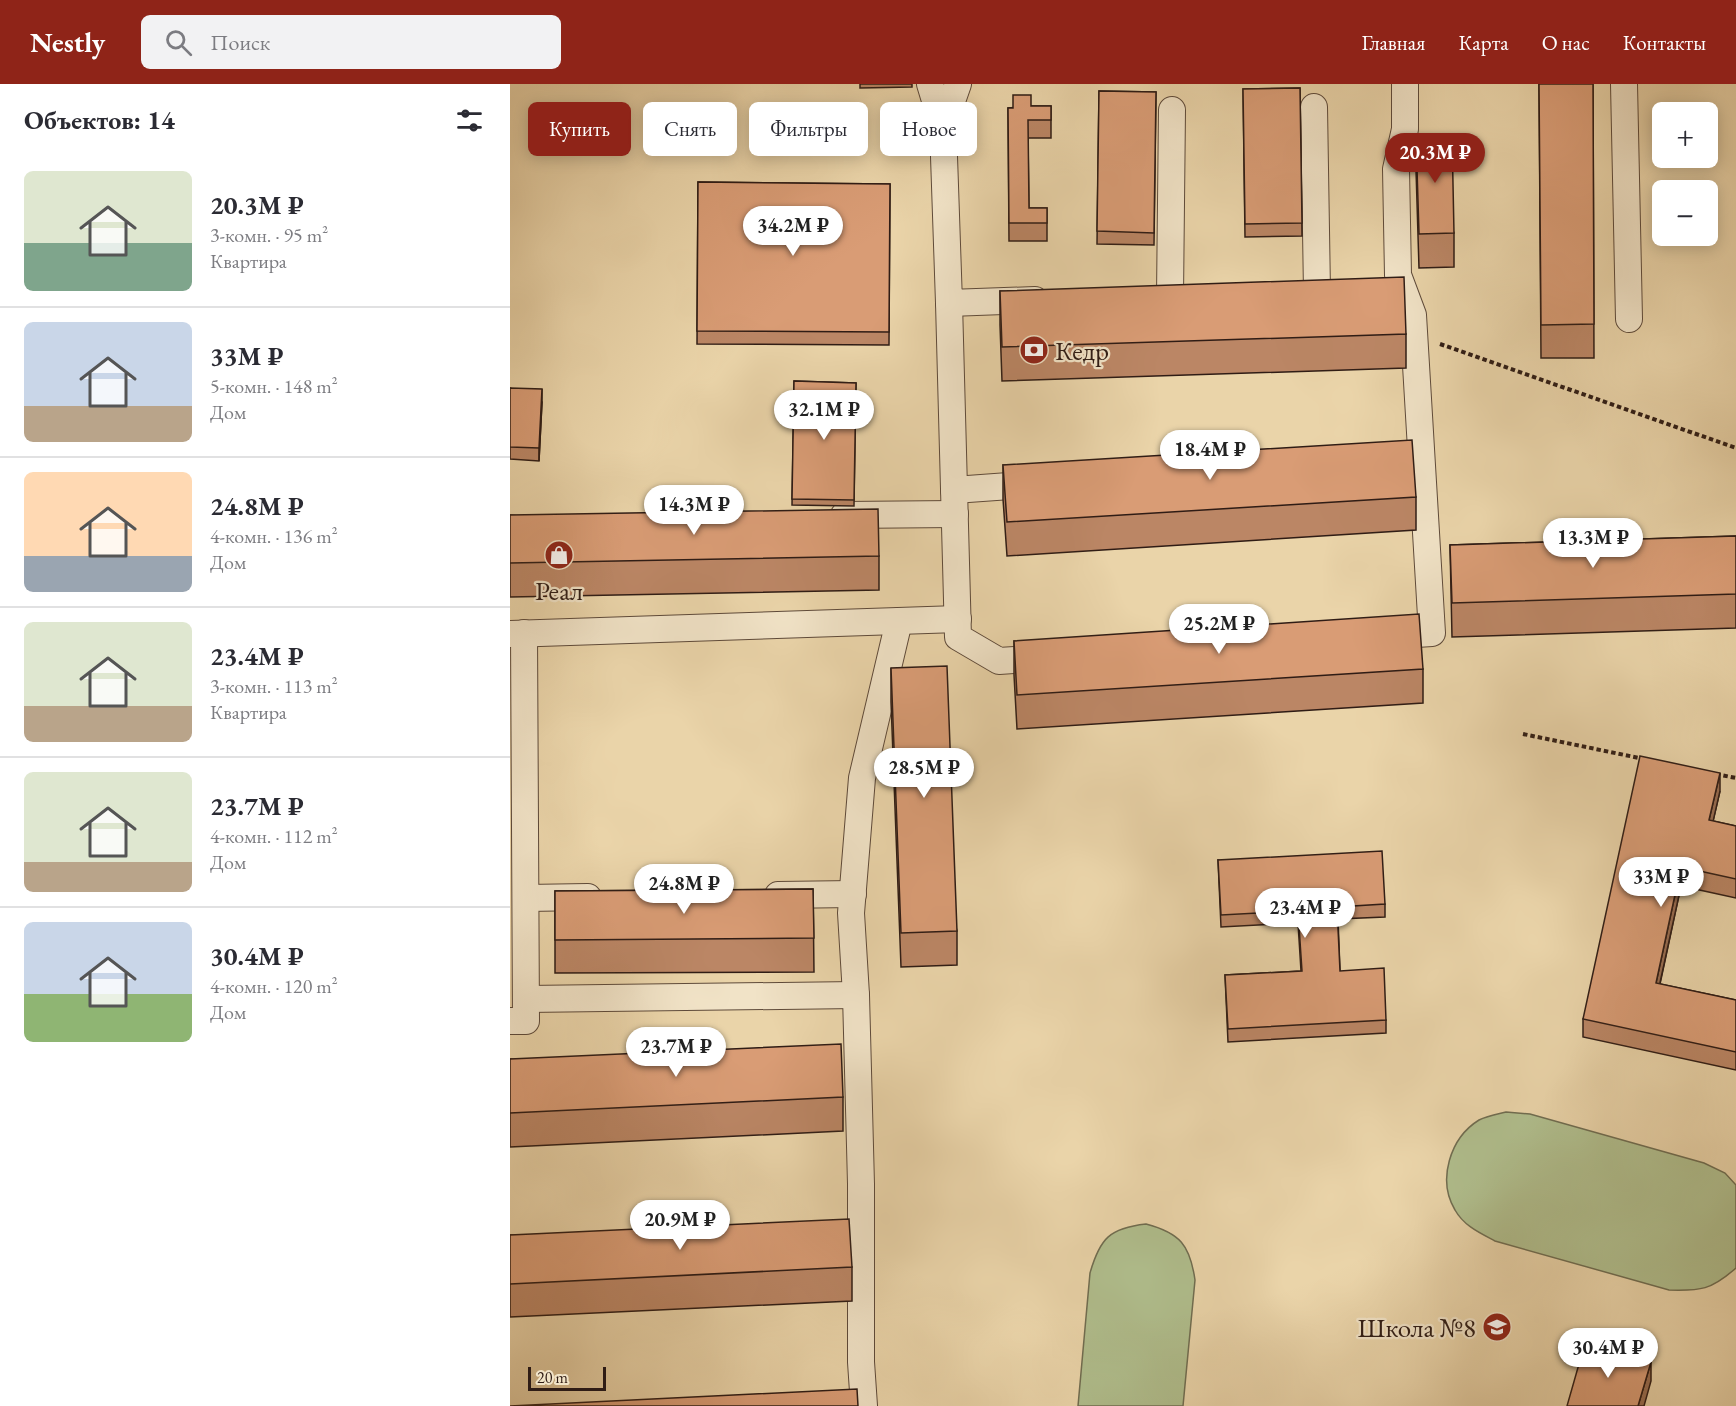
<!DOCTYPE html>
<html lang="ru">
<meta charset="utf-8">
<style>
body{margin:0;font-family:"EB Garamond",serif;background:#f2f2f3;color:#2b2b33;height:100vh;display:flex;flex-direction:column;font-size:22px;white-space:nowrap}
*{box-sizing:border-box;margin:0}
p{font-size:20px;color:#7c7c81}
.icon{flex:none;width:33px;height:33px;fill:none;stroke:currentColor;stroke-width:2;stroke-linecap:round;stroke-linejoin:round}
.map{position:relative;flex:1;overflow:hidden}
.sheet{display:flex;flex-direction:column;background:#fff;width:510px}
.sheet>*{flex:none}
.top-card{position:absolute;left:18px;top:18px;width:570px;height:54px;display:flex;gap:12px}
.fabs{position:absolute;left:1142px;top:18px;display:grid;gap:12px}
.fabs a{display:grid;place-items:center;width:66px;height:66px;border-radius:9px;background:#fff;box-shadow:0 3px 15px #0003;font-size:30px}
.scale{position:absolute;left:18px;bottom:15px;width:78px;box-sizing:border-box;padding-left:6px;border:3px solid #2f1c15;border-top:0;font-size:16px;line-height:21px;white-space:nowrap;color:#2f1c15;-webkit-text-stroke:4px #f1e3c7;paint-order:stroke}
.price{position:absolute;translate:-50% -51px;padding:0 14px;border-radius:21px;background:#fff;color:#222;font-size:20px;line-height:39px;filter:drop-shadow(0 2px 3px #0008)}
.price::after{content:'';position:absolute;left:50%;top:36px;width:18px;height:14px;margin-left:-9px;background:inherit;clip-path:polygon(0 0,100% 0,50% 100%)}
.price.active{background:#8f2418;color:#fff}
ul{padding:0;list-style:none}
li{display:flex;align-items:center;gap:18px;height:150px;padding:0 24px}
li+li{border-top:2px solid #e1e1e2}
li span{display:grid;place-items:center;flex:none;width:168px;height:120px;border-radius:9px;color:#555}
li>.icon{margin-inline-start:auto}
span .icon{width:72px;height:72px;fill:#fffc;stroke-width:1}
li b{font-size:26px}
h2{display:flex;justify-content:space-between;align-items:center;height:72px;padding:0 24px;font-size:26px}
.tag{padding:0 21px;border-radius:9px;background:#fff;box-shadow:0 3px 15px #0003;font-size:21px;line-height:54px}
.tag.active{background:#8f2418;color:#fff}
header{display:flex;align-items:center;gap:36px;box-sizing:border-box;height:84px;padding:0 30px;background:#8f2418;color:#fff}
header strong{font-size:28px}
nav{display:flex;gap:33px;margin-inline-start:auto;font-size:21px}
.search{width:420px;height:54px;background:#f2f2f3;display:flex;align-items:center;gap:15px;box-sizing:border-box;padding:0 21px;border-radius:9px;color:#7c7c81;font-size:22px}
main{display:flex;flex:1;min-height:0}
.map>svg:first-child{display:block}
</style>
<header>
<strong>Nestly</strong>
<div class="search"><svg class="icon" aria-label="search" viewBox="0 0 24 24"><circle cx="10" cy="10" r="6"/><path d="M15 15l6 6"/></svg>Поиск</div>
<nav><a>Главная</a><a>Карта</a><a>О нас</a><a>Контакты</a></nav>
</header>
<main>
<section class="sheet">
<h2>Объектов: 14<svg class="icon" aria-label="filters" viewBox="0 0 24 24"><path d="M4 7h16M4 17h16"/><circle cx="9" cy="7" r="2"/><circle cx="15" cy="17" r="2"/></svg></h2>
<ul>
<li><span style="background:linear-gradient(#dfe7d0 60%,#7fa58c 0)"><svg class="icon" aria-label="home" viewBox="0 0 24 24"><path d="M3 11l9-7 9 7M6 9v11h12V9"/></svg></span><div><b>20.3M ₽</b><p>3-комн. · 95 m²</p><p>Квартира</p></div></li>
<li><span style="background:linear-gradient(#c9d6e8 70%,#b9a48a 0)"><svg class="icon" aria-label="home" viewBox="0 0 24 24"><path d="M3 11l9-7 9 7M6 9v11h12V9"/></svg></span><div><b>33M ₽</b><p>5-комн. · 148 m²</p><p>Дом</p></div></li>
<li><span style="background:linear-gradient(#ffd9b3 70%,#9aa5b1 0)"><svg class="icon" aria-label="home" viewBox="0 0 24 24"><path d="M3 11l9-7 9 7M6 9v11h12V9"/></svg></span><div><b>24.8M ₽</b><p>4-комн. · 136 m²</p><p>Дом</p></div></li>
<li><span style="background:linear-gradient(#dfe7d0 70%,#b9a48a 0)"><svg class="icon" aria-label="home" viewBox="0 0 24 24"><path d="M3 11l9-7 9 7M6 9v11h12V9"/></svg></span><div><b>23.4M ₽</b><p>3-комн. · 113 m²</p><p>Квартира</p></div></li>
<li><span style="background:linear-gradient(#dfe7d0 75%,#b9a48a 0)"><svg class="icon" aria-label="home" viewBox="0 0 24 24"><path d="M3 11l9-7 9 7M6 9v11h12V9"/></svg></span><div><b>23.7M ₽</b><p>4-комн. · 112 m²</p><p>Дом</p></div></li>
<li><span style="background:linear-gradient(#c9d6e8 60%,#8fb573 0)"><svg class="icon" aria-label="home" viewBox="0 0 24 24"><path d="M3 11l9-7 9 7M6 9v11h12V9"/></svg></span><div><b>30.4M ₽</b><p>4-комн. · 120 m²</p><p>Дом</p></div></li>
</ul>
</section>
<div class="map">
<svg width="1226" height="1322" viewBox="0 0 1226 1322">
<rect width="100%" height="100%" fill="#ead4a9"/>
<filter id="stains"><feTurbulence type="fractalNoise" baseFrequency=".00333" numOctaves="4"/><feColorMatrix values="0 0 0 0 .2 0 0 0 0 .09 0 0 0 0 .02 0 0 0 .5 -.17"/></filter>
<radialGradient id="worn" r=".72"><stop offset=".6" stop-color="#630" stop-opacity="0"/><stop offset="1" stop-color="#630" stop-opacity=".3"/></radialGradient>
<g fill="#b0be8d" stroke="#706d51" stroke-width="1.5">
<path d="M996 1028 1020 1030 1194 1079 1215 1089 1226 1101V1184C1201 1206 1191 1207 1159 1206L985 1157C970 1149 954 1142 945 1126 927 1096 940 1054 969 1036 977 1032 988 1030 996 1028Z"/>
<path d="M636 1140C670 1149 680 1161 685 1196L673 1322H568L580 1189C590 1154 600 1144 636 1140Z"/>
</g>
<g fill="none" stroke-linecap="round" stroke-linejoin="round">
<g stroke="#5e4a3a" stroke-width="28">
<g id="minor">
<polyline points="420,0 433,43 439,219 525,216"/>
<polyline points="1114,0 1119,235"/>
<polyline points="804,23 807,208"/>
<polyline points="433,43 448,0"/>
<polyline points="660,212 662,26"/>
<polyline points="439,219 448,553 489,577 537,574"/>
<polyline points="444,406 527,400"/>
<polyline points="334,431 445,430"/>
<polyline points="0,550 448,535"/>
<polyline points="875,552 922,549 903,231 888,191 886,85 895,45 895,0"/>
<polyline points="268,811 343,810"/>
<polyline points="16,814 78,813"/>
<polyline points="16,915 346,911"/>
<polyline points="0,937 16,937 14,549"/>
<polyline points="354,1322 351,1278 351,1100 346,911 341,829 352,694 389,537"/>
</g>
</g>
<g stroke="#2f1c15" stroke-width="4" stroke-dasharray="4.5 3" stroke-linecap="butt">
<polyline points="930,260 1226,364"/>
<polyline points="1013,650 1134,675"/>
<polyline points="1206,690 1226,694"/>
</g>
<use href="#minor" stroke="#f1e3c7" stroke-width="26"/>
</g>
<g fill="#bb8665" stroke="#2f1c15" stroke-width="1.5">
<polygon points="350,0 402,0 402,3 350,4"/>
<polygon points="1029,0 1083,0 1084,274 1031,274"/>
<polygon points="790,4 792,152 735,153 733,5"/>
<polygon points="589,7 646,8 644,161 587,160"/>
<polygon points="521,22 541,22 541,54 518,54 519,124 537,124 537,157 499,157 498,24"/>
<polygon points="906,52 944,149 944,183 909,184 906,86"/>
<polygon points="188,98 380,100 379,261 187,260"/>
<polygon points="490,207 896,250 896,284 492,297 490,241"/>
<polygon points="284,297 346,299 344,422 282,421"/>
<polygon points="0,304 32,318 29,377 0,375"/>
<polygon points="493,381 906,413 906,446 497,472 493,415"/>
<polygon points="0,431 369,472 369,506 0,513"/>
<polygon points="1226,452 1226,544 942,553 940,461"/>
<polygon points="504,557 913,585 913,619 507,645 504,591"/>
<polygon points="381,584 447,847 447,881 391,883 381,618"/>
<polygon points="1210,707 1203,737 1226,742 1226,814 1171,802 1150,900 1226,916 1226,986 1073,953 1073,935"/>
<polygon points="708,776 875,820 875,833 828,835 830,887 876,936 876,949 718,958 715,891 791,887 788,839 711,843"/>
<polygon points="303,805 304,888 45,889 45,807"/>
<polygon points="0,975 333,1013 333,1047 0,1063"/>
<polygon points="0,1151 342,1183 342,1217 0,1233"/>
</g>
<g fill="#986d52" stroke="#2f1c15" stroke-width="1.5">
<polygon points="32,305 32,318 29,377 29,364"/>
<polygon points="1210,689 1210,707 1199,755 1199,736"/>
<polygon points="1171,783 1171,802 1146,917 1146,899"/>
<polygon points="1141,1278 1141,1297 1134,1322 1128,1322"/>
</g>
<g fill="#d99c75" stroke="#2f1c15" stroke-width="1.5">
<polygon points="1029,0 1083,0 1084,240 1031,241"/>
<polygon points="790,4 792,139 735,140 733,5"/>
<polygon points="589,7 646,8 644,149 587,147"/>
<polygon points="503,11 521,11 521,22 541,22 541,36 518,36 519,124 537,124 537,139 499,139 498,24 503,24"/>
<polygon points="942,51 944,149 909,150 906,52"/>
<polygon points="188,98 380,100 379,248 187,247"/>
<polygon points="894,193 896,250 492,263 490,207"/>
<polygon points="284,297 346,299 344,416 282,415"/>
<polygon points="0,304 32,305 29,364 0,363"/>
<polygon points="902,356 906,413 497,438 493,381"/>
<polygon points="368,425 369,472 0,479 0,431"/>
<polygon points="1226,452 1226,510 942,519 940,461"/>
<polygon points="909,530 913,585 507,611 504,557"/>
<polygon points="437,582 447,847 391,849 381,584"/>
<polygon points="1130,672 1210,689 1199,736 1226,742 1226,795 1171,783 1146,899 1226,916 1226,968 1073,935"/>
<polygon points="872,767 875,820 827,823 830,887 874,884 876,936 718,945 715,891 792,887 788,827 711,831 708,776"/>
<polygon points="303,805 304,854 45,856 45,807"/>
<polygon points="331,960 333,1013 0,1029 0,975"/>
<polygon points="339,1135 342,1183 0,1200 0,1151"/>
<polygon points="1075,1259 1141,1278 1128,1322 1057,1322"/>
<polygon points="347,1305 348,1322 0,1322"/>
</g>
<defs>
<g id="bank-disc" transform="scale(1.5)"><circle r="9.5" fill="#8f2418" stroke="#f1e3c7"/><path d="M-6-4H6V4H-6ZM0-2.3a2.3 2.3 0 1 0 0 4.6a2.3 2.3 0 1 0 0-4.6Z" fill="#fff"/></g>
<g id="shop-disc" transform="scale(1.5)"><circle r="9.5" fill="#8f2418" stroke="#f1e3c7"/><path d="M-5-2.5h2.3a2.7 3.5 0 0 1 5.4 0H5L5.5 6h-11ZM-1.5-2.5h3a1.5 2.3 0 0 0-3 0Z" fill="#fff"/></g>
<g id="school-disc" transform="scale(1.5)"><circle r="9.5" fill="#8f2418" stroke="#f1e3c7"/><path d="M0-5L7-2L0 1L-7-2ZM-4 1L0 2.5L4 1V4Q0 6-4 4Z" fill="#fff"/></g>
</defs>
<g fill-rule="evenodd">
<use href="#bank-disc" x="524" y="266"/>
<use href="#shop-disc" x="49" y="471"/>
<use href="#school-disc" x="987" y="1243"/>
</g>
<g text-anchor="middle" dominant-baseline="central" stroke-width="4.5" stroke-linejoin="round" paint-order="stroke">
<g font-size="27" fill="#2f1c15" stroke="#f1e3c7" text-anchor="start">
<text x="545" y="266">Кедр</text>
<text x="49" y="506" text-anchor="middle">Реал</text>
<text x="966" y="1243" text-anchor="end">Школа №8</text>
</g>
</g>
<rect width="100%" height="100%" filter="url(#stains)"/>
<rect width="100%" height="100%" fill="url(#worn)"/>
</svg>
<div class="fabs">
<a>+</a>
<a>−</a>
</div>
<div class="scale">20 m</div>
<b class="price active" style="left:925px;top:100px">20.3M ₽</b>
<b class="price" style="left:283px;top:173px">34.2M ₽</b>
<b class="price" style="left:314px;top:357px">32.1M ₽</b>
<b class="price" style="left:700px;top:397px">18.4M ₽</b>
<b class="price" style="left:184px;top:452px">14.3M ₽</b>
<b class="price" style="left:1083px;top:485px">13.3M ₽</b>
<b class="price" style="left:709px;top:571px">25.2M ₽</b>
<b class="price" style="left:414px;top:715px">28.5M ₽</b>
<b class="price" style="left:1151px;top:824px">33M ₽</b>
<b class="price" style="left:174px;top:831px">24.8M ₽</b>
<b class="price" style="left:795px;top:855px">23.4M ₽</b>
<b class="price" style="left:166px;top:994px">23.7M ₽</b>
<b class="price" style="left:170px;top:1167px">20.9M ₽</b>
<b class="price" style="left:1098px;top:1295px">30.4M ₽</b>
<div class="top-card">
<a class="tag active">Купить</a>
<a class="tag">Снять</a>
<a class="tag">Фильтры</a>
<a class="tag">Новое</a>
</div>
</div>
</main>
